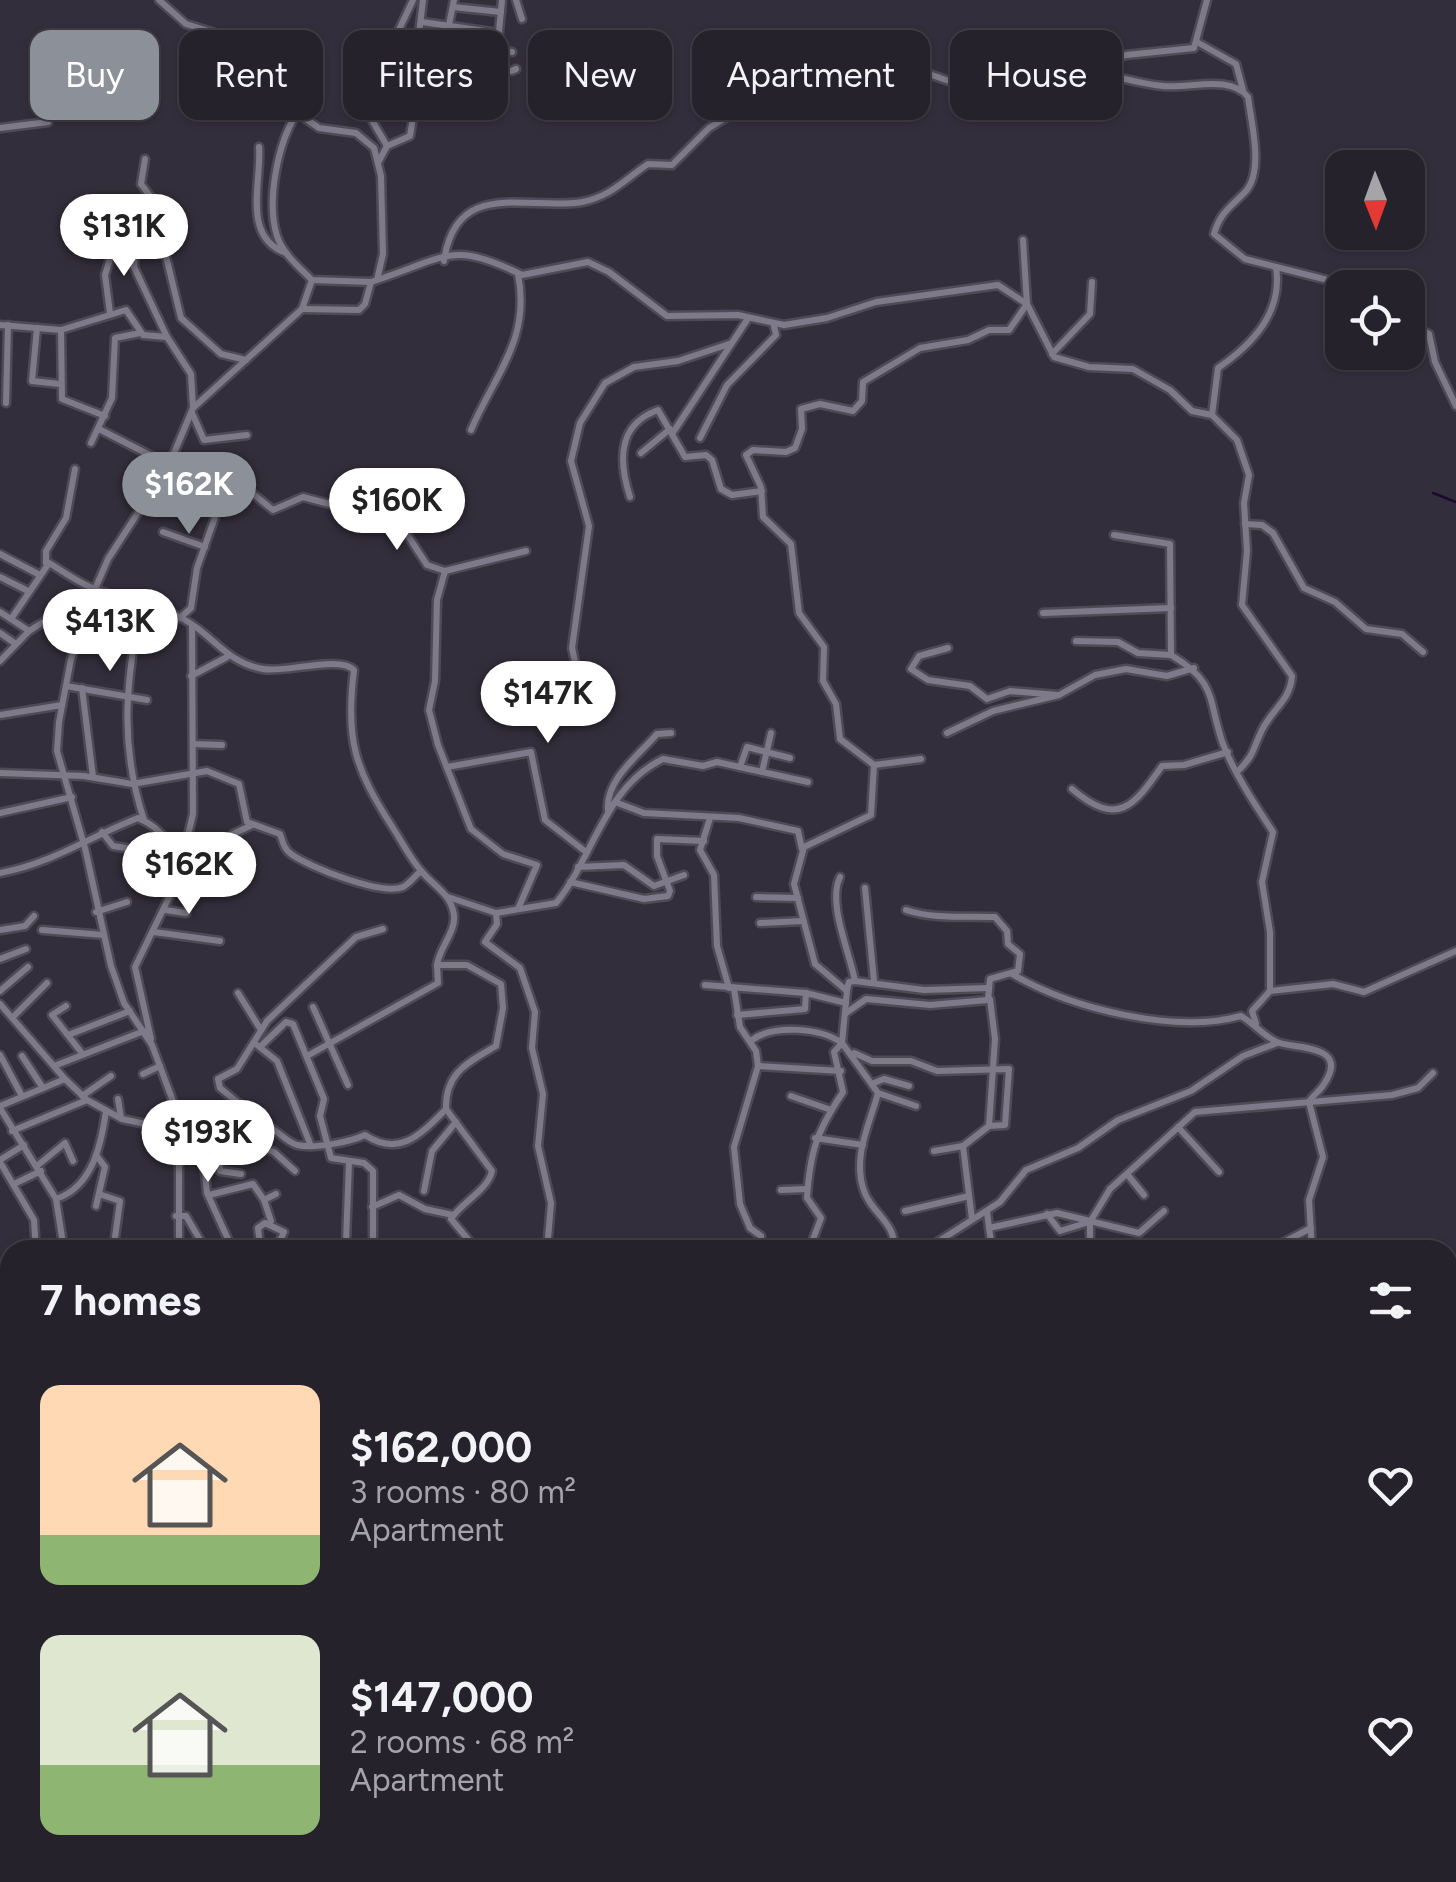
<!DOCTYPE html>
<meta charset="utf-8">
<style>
body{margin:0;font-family:Figtree,sans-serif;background:#322f38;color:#f1f3f6;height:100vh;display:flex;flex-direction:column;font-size:38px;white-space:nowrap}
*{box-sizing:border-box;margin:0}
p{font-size:32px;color:#a4a4a9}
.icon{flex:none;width:55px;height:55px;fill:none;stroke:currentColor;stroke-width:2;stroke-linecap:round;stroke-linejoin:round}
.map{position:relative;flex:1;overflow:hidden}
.side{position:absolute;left:0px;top:1240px;width:1458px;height:642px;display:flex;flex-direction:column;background:#26222c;border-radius:30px 30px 0 0;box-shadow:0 2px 8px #0004,0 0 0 2px #423f48}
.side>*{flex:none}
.top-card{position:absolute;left:30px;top:30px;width:1398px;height:90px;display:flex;gap:20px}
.needle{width:65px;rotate:179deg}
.controls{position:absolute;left:1325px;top:150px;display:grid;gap:20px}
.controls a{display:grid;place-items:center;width:100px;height:100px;border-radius:20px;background:#26222c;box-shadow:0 2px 8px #0004,0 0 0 2px #423f48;font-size:50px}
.price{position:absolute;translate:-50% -85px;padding:0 22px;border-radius:35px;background:#fff;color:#222;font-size:32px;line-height:65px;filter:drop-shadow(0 2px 5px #0008)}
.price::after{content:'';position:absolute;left:50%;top:60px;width:30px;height:22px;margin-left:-15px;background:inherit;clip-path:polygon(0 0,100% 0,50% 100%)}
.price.selected{background:#8c9099;color:#fff}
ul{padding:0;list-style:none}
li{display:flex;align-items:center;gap:30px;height:250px;padding:0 40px}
li span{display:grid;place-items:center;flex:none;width:280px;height:200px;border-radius:20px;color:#555}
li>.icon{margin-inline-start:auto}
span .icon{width:120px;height:120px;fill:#fffc;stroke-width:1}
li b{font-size:42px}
h2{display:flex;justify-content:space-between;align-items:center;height:120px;padding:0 40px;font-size:42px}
.chip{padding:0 35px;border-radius:20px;background:#26222c;box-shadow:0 2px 8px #0004,0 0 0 2px #423f48;font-size:35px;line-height:90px}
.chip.selected{background:#8c9099;color:#fff}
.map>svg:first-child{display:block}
</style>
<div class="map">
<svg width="1456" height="1882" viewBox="0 0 1456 1882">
<rect width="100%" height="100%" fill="#332e3b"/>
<polygon fill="#1c0931" points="0,1687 10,1690 10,1772 0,1765"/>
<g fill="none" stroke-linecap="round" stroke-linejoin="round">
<polyline stroke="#1c0931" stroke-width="2.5" points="1433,493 1456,502"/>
<g stroke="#4f4b56" stroke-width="11">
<g id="minor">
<polyline points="159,0 186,24 218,34 297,113 319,128 356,133 374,148 381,176 383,254 377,280 371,282 365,304 359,310 302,309"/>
<polyline points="423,0 418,42 512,52"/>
<polyline points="516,0 522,19"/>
<polyline points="453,7 501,12"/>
<polyline points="422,22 499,33"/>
<polyline points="449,25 454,0"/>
<polyline points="1197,42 1236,64 1243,90"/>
<polyline points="497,52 502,0"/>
<path d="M384 59C414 61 496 80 516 69"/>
<polyline points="465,67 469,48"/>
<path d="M1084 73C1112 73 1136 84 1163 86 1189 89 1230 74 1248 97 1251 122 1264 170 1246 191 1232 206 1220 212 1214 234L1245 259 1359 288"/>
<path d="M297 113C278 142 266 201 277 236 283 254 299 267 312 280L371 282"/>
<polyline points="0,128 48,122"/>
<polyline points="387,146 366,110 370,91 413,0"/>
<path d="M259 147C262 181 241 237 286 253"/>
<polyline points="145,159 141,184 165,216 169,232 164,248 181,318 221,354 246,360"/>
<polyline points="379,161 387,146 410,136 413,117"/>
<polyline points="131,226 136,236 134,267 167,337 191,374 193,407"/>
<path d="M444 261C456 177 528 211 582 202 612 196 625 179 648 164L672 165 709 128 755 100 870 61 889 60 1006 101 1041 74 1077 73 1126 55 1194 48 1207 0"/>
<path d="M377 280C447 257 452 240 522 275L588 262 609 272 667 316 738 315 784 325 827 318 876 302 998 285 1027 304 1054 357 1089 367 1133 369 1170 390 1192 411 1212 415 1237 440 1249 475 1244 503 1247 551 1242 605 1292 676C1290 701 1273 708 1262 730 1253 748 1255 754 1239 770"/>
<polyline points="110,313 105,275 113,249"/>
<polyline points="1408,323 1429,334 1435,362 1456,406"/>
<polyline points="0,325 61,330 126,310 143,335 166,337"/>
<polyline points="37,328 32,381 60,384"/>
<polyline points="61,330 62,399 105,416"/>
<polyline points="1052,354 1090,314 1092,282"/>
<polyline points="6,403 8,325"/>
<polyline points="192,413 204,440 247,435"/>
<path d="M1212 415 1218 368C1253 344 1283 312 1276 267"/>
<polyline points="99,429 169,465"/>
<path d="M471 430C495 374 531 339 518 274"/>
<polyline points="672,434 747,320"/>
<polyline points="700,438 727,385 776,335 774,326"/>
<polyline points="91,443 112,398 115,338 140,333"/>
<polyline points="174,453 196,473 230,475 273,510 303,497 341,507 365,496 377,498 390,508 427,565 445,571 526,551"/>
<polyline points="641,453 670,429"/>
<path d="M630 497C619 463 616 425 658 410L685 457 706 455 712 460 721 489 732 495 762 491"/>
<polyline points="1245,524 1262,525 1273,533 1304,588 1335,602 1366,629 1402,634 1423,652"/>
<polyline points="163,532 205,547"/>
<path d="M1114 535 1170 544 1171 655C1218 683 1207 698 1223 744 1234 773 1256 806 1273 832L1262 882 1270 932V991L1252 1011 1256 1024"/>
<polyline points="0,554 38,574"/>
<polyline points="46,563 46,551 66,518 75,469"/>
<polyline points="445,571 437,600 435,681 429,710 438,745 471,829 503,854 537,865 518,909"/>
<polyline points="0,577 28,591"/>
<path d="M141 601C127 682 118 740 144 820"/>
<polyline points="0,612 29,631"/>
<polyline points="1043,613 1171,608"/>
<polyline points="180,618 191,608 197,568 230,475"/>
<path d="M11 619 49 563C64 572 80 584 97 590 127 601 157 604 185 620 214 636 227 663 263 669 286 673 340 655 354 670 345 740 355 769 393 828 402 842 411 860 423 873 435 887 451 894 454 915 456 932 439 948 437 965H467L501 984 503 1008 496 1046C469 1062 445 1072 446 1109L492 1171C488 1190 462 1202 451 1219L477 1250"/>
<polyline points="0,633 16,644"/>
<polyline points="1076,641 1118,642 1138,653 1171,655"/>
<polyline points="948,648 919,656 911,669 928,680 970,686 987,699 1010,691 1058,695"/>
<polyline points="0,661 29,631 94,590"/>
<polyline points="191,676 227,657"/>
<polyline points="66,686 147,700"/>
<polyline points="82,688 93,777"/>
<polyline points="0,715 62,705"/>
<polyline points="587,715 572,648 589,526 571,461 580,423 605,383 634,367 678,361 729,344"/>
<polyline points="947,733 993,711 1059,695 1095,675 1126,669 1167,676 1194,668"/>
<polyline points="193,744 222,745"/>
<polyline points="874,765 921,759"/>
<polyline points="447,767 531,752 545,820 586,852"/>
<polyline points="740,767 747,747 790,758"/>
<polyline points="762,772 771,733"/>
<path d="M0 773 84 776 132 784 207 771 239 784 247 822 280 834C283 842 284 849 291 854 309 867 382 896 403 887 409 884 416 875 421 871"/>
<path d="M1072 789C1118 828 1134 806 1162 766L1184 765 1228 752"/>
<polyline points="615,802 644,813 739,818 798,831 802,849"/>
<path d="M608 810C605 780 639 755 657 734L671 733"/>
<polyline points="0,813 72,797"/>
<polyline points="710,818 700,850 714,875 717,946 729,988"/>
<polyline points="102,832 113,846 174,856"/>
<polyline points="181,865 193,814 192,625"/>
<polyline points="578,867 624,865 654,886 684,875"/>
<path d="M0 873C51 864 91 836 138 818 162 828 179 850 179 877L135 967 151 1039"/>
<polyline points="159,874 165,855"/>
<polyline points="179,877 201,877 233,834 252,825"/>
<path d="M840 877C827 903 850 953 855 981"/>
<polyline points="570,882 644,899 668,896 670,891 657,856 657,839 704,841"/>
<polyline points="865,888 874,981"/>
<polyline points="448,897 496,913 497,924 485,942 520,968 535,1012 532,1048 543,1094 538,1146 551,1203 547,1250"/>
<polyline points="756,897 798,898"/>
<polyline points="165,910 186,913"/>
<polyline points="96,912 127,902"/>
<path d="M496 913 556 903C594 857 604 787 663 759L703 766 717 762 808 782"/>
<polyline points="760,923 803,921"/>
<polyline points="0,930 25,926 34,916"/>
<polyline points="42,930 104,935"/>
<polyline points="154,932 220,941"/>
<polyline points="0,959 26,949"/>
<path d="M1012 974C1072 1009 1174 1034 1241 1016 1255 1024 1266 1039 1280 1043 1298 1049 1350 1045 1324 1084 1320 1091 1313 1095 1309 1102L1323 1157 1309 1200 1312 1250"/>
<polyline points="705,985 806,993 846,1003"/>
<polyline points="734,989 740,1027 756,1051 758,1066 734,1147 740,1204 750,1228 761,1236 761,1250"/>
<polyline points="847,990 849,982 855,981 924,990 988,988"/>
<polyline points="0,991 28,967"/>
<polyline points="1270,991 1333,984 1364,992 1456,951"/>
<polyline points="238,993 261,1030"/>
<polyline points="0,1004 65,1079"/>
<polyline points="66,1006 52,1015 81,1052"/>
<polyline points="313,1007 348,1085"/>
<path d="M846 1013 866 999 930 1005 988 1000 990 979 1018 971 1020 954 1008 944 1007 931 995 917C965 916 933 919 906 910"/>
<polyline points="737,1015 805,1009 806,993"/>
<polyline points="13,1017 47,983"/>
<polyline points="68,1035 130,1011"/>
<path d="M752 1040C774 1024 821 1028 842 1043L847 991 815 964 794 884 804 847 871 815 874 765 840 739 836 704 823 681 824 647 799 613 791 544 763 517 761 487 746 455 753 450 786 452 795 448 802 429 801 409 820 404 853 411 862 401 863 382 920 348 968 340 989 330H1009L1027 304 1023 240"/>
<polyline points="257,1045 277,1061 311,1146"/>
<polyline points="260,1047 286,1022 293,1024 324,1099 320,1116 331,1158 364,1163 373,1171 373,1250"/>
<polyline points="854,1053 872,1061 911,1061 937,1071 1009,1069 1005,1125 989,1126 963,1146"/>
<polyline points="0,1055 22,1096"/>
<polyline points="22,1056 43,1088"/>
<polyline points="307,1056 438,983 437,965"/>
<polyline points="54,1066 144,1031"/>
<polyline points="758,1066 841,1071"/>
<polyline points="143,1074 160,1066"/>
<polyline points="874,1083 884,1079 909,1086"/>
<polyline points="878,1093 916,1106"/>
<polyline points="82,1096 111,1076"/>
<polyline points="791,1096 831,1110"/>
<polyline points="118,1099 121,1118"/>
<polyline points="0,1106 65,1079 87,1100 122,1119 174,1130 179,1134 179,1250"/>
<polyline points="0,1108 56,1199 64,1250"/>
<polyline points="249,1121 247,1110 220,1088 218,1079 237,1069 267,1021 356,937 383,929"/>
<polyline points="989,1126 995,1039 990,999"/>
<polyline points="1178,1127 1219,1172"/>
<polyline points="12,1131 87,1100"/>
<polyline points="179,1134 177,1112 152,1045 124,1003 111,966 85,848 57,751 59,722 71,659 95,589 108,559 169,465 193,408 302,309 312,280"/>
<polyline points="178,1136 202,1146"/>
<polyline points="815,1138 863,1145"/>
<path d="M202 1146C221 1127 244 1112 271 1128 280 1133 287 1142 297 1145 315 1149 350 1142 365 1135 400 1158 421 1134 446 1109"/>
<polyline points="202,1146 207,1193 232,1248 260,1245 258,1228 265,1223 284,1232 279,1243 260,1245"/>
<polyline points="203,1151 238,1157 259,1147 274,1152 295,1171"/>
<polyline points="934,1151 963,1146 972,1219"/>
<polyline points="96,1155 105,1167 96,1206"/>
<polyline points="219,1156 220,1171 241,1174"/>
<polyline points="0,1160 24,1145"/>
<polyline points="0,1162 34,1220 36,1250"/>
<polyline points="38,1165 65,1143 73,1161"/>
<polyline points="1127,1174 1144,1195"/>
<polyline points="16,1183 41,1171"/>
<polyline points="781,1190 807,1189"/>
<polyline points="424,1191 432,1151 456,1122"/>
<polyline points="209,1195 253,1184 264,1200 276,1194"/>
<path d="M56 1199C92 1187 101 1146 106 1111"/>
<polyline points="264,1200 271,1221"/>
<polyline points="372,1207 399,1195 425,1209 453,1215"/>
<polyline points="905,1211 969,1196"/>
<polyline points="987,1212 992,1250"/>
<polyline points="1047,1214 1060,1231 1089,1222"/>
<polyline points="176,1216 186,1216 206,1250"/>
<polyline points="989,1228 1057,1213 1139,1233 1164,1211"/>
<polyline points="346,1242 349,1162"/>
<polyline points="37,1250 82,1246 108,1250 114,1245 120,1201 99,1194"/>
<path d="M809 1250 821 1218 807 1198C810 1151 817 1131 843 1092L834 1052 842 1043 878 1093C870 1123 853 1155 863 1188 870 1213 897 1222 894 1250"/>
<polyline points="925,1250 1000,1202 1026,1170 1078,1148 1118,1120 1191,1091 1243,1056 1277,1043"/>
<polyline points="1090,1250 1090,1222 1110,1189 1195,1112 1392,1095 1418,1088 1433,1073"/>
<polyline points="1269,1250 1311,1228"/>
<polyline points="0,1409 10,1426"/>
<polyline points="0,1464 10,1458"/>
<polyline points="0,1499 10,1518"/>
<polyline points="0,1580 0,1591"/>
<polyline points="0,1613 10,1614"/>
<polyline points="0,1679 10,1681"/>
<polyline points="371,1872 376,1882"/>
<polyline points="513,1872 515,1882"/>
<polyline points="552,1872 554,1882"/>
<polyline points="579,1872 582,1882"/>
<polyline points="644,1872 645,1882"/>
<polyline points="682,1872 682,1876"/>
<polyline points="61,1882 68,1872"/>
<polyline points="301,1882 311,1872"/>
<polyline points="438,1882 439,1872"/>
<polyline points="470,1882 472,1872"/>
<polyline points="600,1882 602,1872"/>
<polyline points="618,1882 631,1872"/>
<polyline points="777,1882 781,1872"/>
<polyline points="842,1882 843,1872"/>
</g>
</g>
<use href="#minor" stroke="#7f7a89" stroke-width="6"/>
</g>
</svg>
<div class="controls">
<a><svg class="needle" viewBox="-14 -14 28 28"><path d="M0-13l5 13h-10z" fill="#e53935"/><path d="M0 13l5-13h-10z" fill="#a4a4a9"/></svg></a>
<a><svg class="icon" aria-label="locate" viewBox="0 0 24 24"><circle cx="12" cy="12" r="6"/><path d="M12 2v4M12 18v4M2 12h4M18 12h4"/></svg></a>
</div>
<b class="price" style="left:124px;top:279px">$131K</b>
<b class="price selected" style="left:189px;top:537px">$162K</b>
<b class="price" style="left:397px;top:553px">$160K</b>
<b class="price" style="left:110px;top:674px">$413K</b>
<b class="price" style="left:548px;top:746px">$147K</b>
<b class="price" style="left:189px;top:917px">$162K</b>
<b class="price" style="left:208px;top:1185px">$193K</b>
<div class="top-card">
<a class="chip selected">Buy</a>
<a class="chip">Rent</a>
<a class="chip">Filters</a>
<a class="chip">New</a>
<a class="chip">Apartment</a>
<a class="chip">House</a>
</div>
<section class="side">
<h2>7 homes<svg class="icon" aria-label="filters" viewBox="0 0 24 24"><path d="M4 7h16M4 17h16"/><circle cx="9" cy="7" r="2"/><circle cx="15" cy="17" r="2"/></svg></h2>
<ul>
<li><span style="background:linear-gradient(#ffd9b3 75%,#8fb573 0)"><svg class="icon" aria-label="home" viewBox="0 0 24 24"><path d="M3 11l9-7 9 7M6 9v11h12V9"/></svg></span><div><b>$162,000</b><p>3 rooms · 80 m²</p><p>Apartment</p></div><svg class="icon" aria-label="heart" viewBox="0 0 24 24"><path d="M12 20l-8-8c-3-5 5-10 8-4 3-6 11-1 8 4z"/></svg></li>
<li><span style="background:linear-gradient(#dfe7d0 65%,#8fb573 0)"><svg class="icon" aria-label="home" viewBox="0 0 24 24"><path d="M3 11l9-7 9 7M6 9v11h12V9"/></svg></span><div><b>$147,000</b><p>2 rooms · 68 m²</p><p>Apartment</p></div><svg class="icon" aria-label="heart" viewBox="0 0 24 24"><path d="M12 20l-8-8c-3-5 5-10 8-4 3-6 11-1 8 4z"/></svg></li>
</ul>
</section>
</div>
